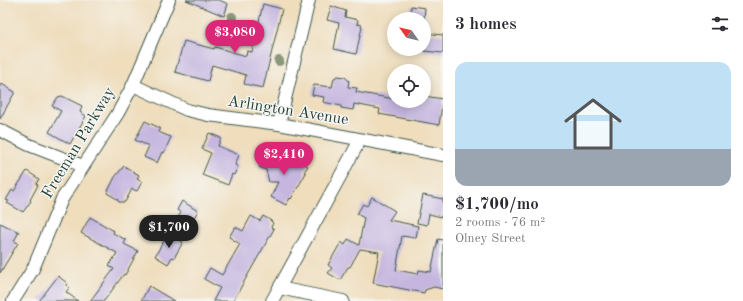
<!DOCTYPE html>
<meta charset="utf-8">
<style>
body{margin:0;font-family:"Old Standard TT",serif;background:#f7f7f7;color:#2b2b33;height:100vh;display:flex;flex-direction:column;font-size:15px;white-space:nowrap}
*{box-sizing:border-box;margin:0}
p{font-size:13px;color:#7c7c81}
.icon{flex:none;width:22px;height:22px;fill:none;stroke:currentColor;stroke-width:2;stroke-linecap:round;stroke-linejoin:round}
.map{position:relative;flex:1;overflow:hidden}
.side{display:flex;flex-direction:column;background:#fff;width:300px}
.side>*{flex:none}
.needle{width:26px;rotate:304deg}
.tools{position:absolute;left:387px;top:12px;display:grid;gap:8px}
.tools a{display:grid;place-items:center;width:44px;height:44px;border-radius:50%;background:#fff;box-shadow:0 2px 10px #0003;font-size:20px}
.price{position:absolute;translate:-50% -34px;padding:0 9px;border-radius:14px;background:#db2777;color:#fff;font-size:13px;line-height:26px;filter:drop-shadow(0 1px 2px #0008)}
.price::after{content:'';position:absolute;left:50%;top:24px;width:12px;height:9px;margin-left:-6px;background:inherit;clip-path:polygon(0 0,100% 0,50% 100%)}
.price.active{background:#222;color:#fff}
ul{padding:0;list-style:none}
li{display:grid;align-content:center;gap:8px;height:212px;padding:0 12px}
li span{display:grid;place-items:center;height:124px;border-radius:12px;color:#555}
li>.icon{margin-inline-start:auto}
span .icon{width:72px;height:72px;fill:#fffc;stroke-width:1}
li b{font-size:17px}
h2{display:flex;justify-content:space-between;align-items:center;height:48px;padding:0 12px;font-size:17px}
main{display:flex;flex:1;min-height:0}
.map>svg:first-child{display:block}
</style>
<main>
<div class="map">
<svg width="443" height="301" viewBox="0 0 443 301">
<rect width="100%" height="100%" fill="#f6f6f2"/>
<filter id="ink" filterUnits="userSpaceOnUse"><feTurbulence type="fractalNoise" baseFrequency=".025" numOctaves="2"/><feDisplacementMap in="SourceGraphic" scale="8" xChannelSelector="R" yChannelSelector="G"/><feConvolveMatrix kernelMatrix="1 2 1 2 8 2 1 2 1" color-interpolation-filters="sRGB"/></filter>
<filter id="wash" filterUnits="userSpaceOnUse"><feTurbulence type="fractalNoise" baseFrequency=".012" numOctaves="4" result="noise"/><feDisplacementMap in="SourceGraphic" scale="16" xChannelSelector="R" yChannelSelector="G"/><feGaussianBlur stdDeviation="0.9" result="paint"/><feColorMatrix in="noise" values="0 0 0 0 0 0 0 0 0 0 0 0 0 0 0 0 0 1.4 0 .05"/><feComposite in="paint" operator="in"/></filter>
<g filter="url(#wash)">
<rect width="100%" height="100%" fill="#efddbc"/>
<g id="blocks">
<g fill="#c5b5df">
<polygon points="186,0 219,0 228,4 224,16"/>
<polygon points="263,4 282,9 263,88 244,84 246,75 212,65 208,81 175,72 184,41 214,49 215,47 246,56 247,51 252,52"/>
<polygon points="331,6 346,11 345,17 358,20 357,24 362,25 361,27 362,27 356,54 334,49 339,23 327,20"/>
<polygon points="411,6 425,8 424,19 410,19"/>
<polygon points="424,33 443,35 443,53 424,51"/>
<polygon points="338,76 345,77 349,81 348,87 357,88 356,92 394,99 394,101 407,101 417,103 418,101 424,101 424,96 443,99 439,125 379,114 380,109 354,104 353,110 341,108 341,106 323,102 324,97 312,95 314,85 332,87 334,78"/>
<polygon points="0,83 15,92 0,119"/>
<polygon points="62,96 82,106 80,112 86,116 70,144 49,132 61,111 52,106 58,97"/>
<polygon points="145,121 160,128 158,132 171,137 164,153 162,152 157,163 144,157 149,146 135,140"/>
<polygon points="209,133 221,138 218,146 239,155 235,165 238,166 234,175 232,174 228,185 202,175 211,153 202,149"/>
<polygon points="272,153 290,163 293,158 308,166 304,172 306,173 291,199 290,198 286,205 271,197 278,182 269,182 266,170 259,167 267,155 269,156"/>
<polygon points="124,166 139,175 137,179 142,182 137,191 132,189 125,202 119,202 117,199 107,193 115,177"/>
<polygon points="27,171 39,179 36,184 38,185 30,200 31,201 23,212 7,203 9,201 6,200 12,190 14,191"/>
<polygon points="423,195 443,199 443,211 441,217 429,214 427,225 417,223"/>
<polygon points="372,197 395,211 389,220 418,226 416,238 402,236 396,270 418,274 419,270 431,272 438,239 443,240 443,289 434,287 425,290 424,293 373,283 379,252 360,249 350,267 348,267 340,280 328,273 332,268 328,265 341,242 345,245 348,239 359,245 364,218 357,214 363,204 367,206"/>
<polygon points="182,201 198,211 190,224 178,217 181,213 177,210"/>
<polygon points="251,216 260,221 263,216 270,220 273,223 271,227 274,229 233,301 213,301 220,288 204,279 210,268 222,275 240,244 229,237 235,227 243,231"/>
<polygon points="90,217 114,231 113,233 126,240 124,244 138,251 125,275 124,274 104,301 90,301 114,269 109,266 117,253 81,233"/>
<polygon points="0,223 19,232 14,241 18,243 0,273"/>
<polygon points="168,234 183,242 174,258 172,257 168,264 155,256"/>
<polygon points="58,276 67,283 66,285 69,288 66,292 78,301 39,301"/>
<polygon points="149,286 174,301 141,301"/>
</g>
</g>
</g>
<g filter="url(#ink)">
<use href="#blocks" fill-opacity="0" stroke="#3e5548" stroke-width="1"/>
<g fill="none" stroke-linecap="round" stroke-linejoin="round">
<g stroke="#3e5548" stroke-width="14">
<g id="street">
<polyline points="133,85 187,110 208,115 279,124 443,155"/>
<polyline points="279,124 309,0"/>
<polyline points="0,130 29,145 83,166"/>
<polyline points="279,288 343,301"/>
<polyline points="13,301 33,269 62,199 118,113 133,85 169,0"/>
<polyline points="272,301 360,140"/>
</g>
</g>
<use href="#street" stroke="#fff" stroke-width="12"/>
</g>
<g fill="#89987d">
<circle cx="232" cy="17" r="5"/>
<circle cx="279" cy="61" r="5"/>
</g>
</g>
<g text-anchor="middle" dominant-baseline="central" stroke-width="3" stroke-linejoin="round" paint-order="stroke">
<g font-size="16" fill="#1f3d34" stroke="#f6f6f2">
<text transform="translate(288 111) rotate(9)">Arlington Avenue</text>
<text transform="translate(79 143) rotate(-59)">Freeman Parkway</text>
</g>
</g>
</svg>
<div class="tools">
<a><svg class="needle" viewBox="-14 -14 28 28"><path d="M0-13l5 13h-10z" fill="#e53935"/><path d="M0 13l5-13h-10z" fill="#7c7c81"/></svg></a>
<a><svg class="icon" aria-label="locate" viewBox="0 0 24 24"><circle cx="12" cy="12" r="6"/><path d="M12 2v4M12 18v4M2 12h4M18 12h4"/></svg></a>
</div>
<b class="price" style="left:235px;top:54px">$3,080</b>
<b class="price" style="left:284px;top:176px">$2,410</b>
<b class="price active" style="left:169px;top:249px">$1,700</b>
</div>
<section class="side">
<h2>3 homes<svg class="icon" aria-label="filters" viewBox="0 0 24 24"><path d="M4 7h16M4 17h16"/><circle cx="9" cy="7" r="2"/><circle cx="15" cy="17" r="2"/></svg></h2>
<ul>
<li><span style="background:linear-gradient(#bfe0f5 70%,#9aa5b1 0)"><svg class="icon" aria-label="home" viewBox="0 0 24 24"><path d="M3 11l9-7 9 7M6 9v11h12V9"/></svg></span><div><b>$1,700/mo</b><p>2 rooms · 76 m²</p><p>Olney Street</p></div></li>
</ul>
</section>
</main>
